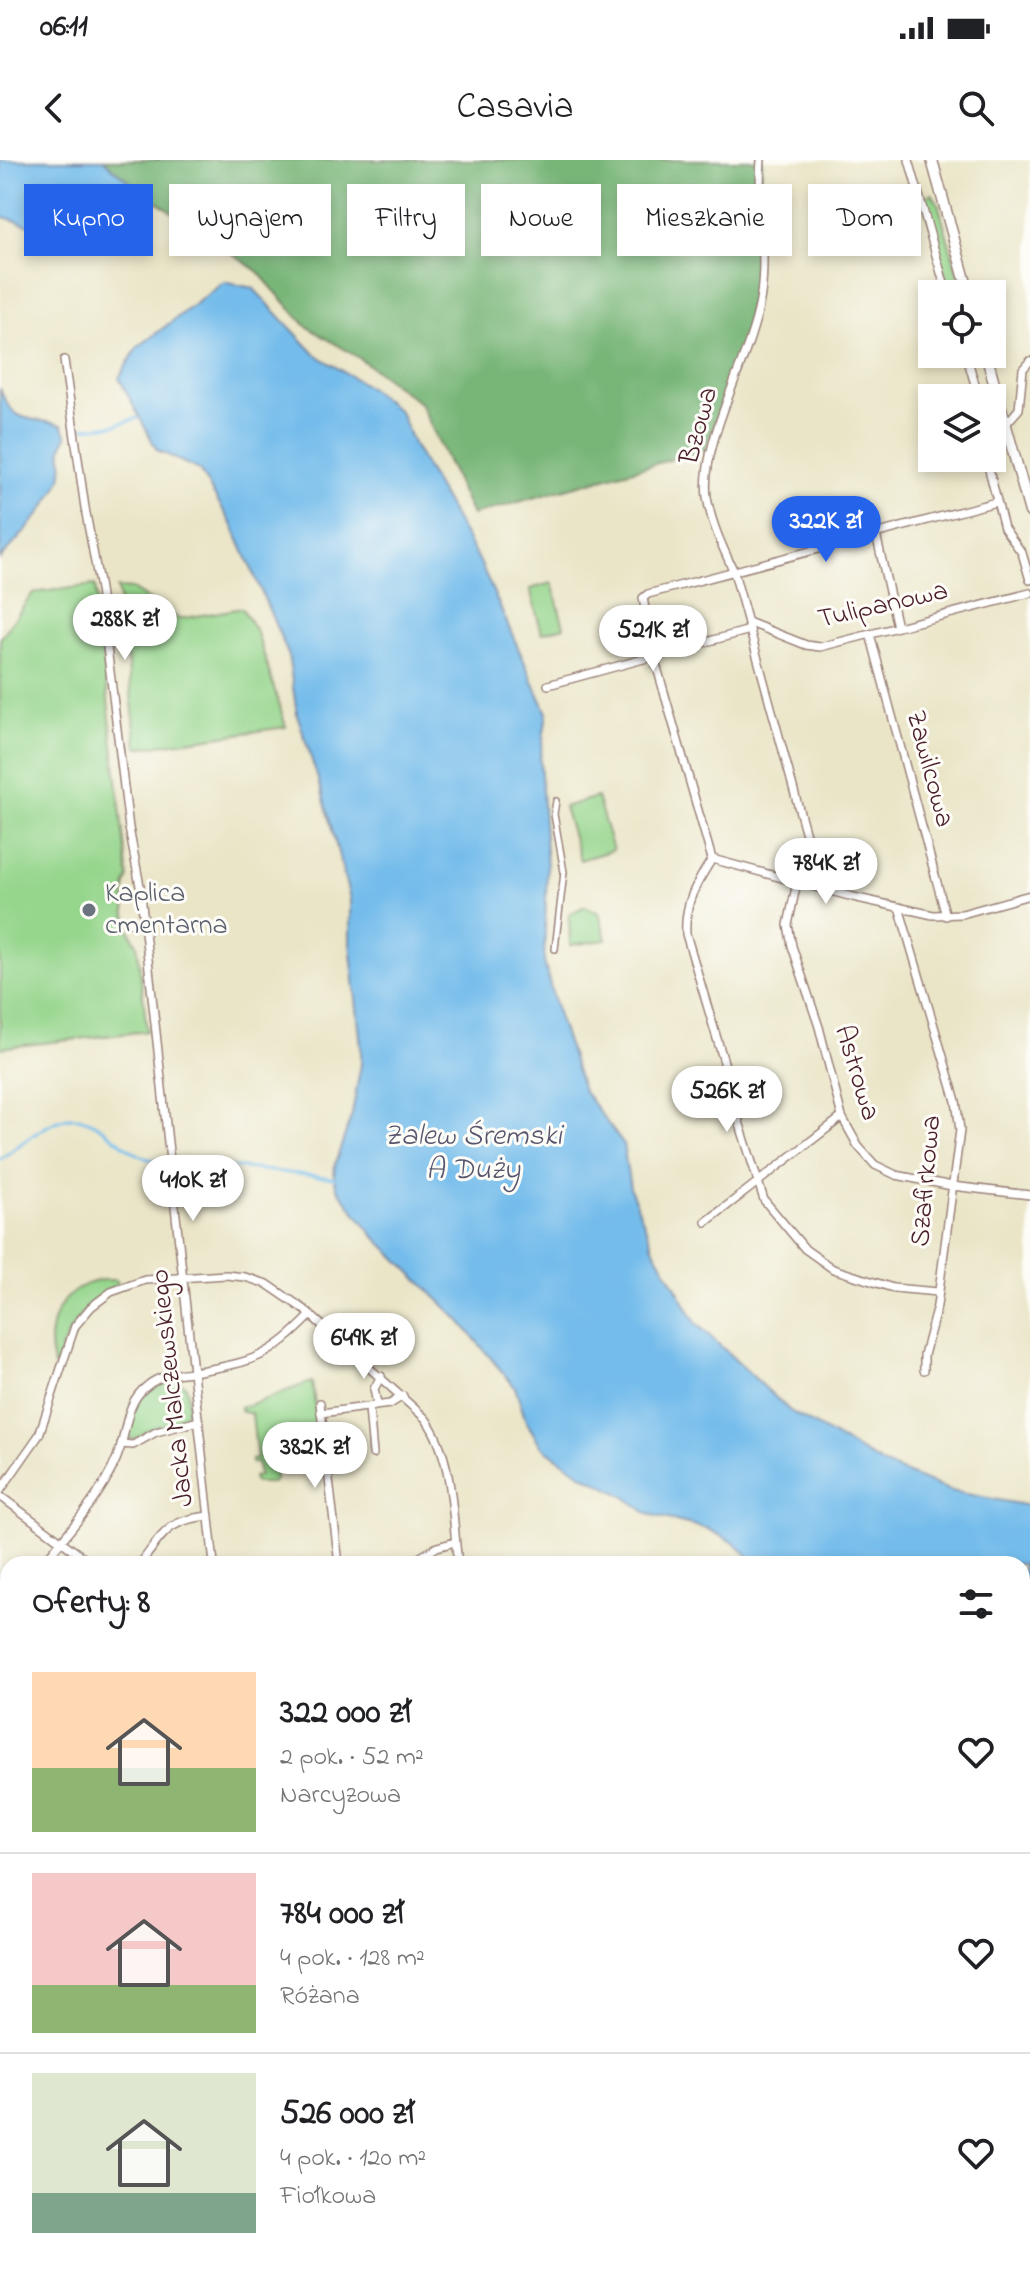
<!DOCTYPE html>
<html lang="pl">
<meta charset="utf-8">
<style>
body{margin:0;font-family:"Indie Flower",sans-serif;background:#f6f6f6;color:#202124;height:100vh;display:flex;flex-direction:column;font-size:30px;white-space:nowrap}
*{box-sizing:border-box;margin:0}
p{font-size:26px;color:#757577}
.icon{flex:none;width:44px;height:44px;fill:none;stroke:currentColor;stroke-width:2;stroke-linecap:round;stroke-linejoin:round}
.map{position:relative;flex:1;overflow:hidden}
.details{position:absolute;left:0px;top:1396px;width:1030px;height:714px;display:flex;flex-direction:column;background:#fff;border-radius:24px 24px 0 0;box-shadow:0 4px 12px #0003}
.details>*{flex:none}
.guide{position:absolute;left:24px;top:24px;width:982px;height:72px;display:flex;gap:16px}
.tools{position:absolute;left:918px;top:120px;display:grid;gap:16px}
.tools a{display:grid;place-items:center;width:88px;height:88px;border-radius:0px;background:#fff;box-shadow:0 4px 12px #0003;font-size:40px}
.price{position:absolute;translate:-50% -68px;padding:0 18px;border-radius:28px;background:#fff;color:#222;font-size:26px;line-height:52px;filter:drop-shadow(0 2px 4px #0008)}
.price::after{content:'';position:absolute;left:50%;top:48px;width:24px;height:18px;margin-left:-12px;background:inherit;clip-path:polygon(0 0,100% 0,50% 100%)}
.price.selected{background:#2563eb;color:#fff}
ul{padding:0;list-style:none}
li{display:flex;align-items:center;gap:24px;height:200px;padding:0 32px}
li+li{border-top:2px solid #e0e0e0}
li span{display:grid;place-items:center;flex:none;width:224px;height:160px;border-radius:0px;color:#555}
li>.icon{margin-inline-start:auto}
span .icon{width:96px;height:96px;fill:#fffc;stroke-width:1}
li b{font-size:34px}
h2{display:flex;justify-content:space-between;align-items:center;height:96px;padding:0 32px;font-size:34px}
.pill{padding:0 28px;border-radius:0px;background:#fff;box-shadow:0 4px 12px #0003;font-size:28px;line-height:72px}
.pill.selected{background:#2563eb;color:#fff}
.status{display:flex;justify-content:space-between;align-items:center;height:56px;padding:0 40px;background:#fff;direction:ltr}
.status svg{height:22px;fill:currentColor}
header{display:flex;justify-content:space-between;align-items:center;height:104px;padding:0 32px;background:#fff;font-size:36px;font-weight:600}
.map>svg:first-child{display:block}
</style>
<div class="status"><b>06:11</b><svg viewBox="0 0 49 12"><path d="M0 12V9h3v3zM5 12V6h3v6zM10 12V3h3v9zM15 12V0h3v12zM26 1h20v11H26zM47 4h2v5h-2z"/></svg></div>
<header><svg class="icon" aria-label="back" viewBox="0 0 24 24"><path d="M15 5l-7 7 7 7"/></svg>Casavia<svg class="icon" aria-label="search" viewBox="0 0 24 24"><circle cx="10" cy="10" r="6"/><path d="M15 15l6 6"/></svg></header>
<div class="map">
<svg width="1030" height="2109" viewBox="0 0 1030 2109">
<rect width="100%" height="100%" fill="#fdfcf7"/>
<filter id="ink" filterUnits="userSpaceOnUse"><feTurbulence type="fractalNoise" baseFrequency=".0125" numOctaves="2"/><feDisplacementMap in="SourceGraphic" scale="16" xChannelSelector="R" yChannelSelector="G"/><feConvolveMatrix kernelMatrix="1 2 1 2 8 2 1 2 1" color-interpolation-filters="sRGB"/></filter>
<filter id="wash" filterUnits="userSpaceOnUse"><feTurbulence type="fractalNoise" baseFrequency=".006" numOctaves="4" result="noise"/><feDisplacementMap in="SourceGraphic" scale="32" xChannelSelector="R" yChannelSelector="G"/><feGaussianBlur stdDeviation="1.8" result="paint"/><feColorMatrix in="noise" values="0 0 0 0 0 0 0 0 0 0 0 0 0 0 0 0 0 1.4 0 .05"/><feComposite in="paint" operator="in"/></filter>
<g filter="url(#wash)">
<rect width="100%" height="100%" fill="#eae5c7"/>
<g fill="#95d58c" stroke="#707a5c" stroke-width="2">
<polygon points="932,33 938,43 961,126 958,134 950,134 925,46 926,37"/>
<polygon points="552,423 564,467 542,473 530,429"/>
<path d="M95 425 128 718C121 735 126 771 137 784L147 871 0 888V479L33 433Z"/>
<polygon points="117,428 132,429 179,459 242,448 257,473 286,567 137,588 123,460"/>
<polygon points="597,637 613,690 580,700 564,647"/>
<polygon points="585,746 599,753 606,780 570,785 569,754"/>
<path d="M103 1120H116L118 1123C85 1143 67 1166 57 1204L54 1206C41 1167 61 1126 103 1120Z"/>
<path d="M177 1218 187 1228C192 1263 181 1258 153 1268 144 1272 137 1278 130 1280 121 1251 150 1223 177 1218Z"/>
<path d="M312 1222 322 1301 300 1304 301 1286H298L297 1279 279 1280V1286L273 1287 275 1320 272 1323H255L253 1317 259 1316 257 1303H251V1300L257 1299 252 1254 240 1251V1247C265 1242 287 1229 312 1222Z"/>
</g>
<polygon fill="#78b678" stroke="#616a52" stroke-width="2" points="103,0 762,0 756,116 741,190 705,290 472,355 421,244 359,198 306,166 257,111 132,24"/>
<g fill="#73bceb" stroke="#5e6e8b" stroke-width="2">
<polygon points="0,0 103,0 132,24 69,77 0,56"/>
<polygon points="224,122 253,128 315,194 368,227 400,252 414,286 480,402 547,553 540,599 547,708 544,802 558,856 583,930 623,984 630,1028 655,1091 696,1163 790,1251 885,1305 951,1331 1030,1346 1030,1469 1022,1463 1022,1404 756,1404 735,1383 708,1369 648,1354 624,1336 581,1314 542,1287 526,1261 515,1227 459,1160 372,1074 337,1028 334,1018 335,1004 352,954 361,904 361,886 350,783 350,739 323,635 297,554 288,494 233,366 199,310 157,290 119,218 137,188"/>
<path d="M0 228C13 267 32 256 62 265L67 276C56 295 66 301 61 318 53 343 18 379 0 399Z"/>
</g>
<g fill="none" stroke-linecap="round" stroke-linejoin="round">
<g stroke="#73bceb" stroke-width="3">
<polyline points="83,268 115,265 138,258"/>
<path d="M0 999C18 987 38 969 58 961 97 944 122 999 159 1001"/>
<polyline points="179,1003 245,1008 334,1018"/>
</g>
</g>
</g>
<g filter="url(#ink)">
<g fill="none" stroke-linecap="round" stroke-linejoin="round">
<g stroke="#9a8279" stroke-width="8">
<polyline id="pedestrian" points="555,789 564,712 554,654 556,641"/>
</g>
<g stroke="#9a8279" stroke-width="10">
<g id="minor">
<path d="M761 0C757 47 768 94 760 141 750 199 700 282 707 337 711 363 723 388 734 412L808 682 807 706 797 722 788 765 792 786 819 867 842 957 858 986 875 1005 896 1015 952 1026 1030 1035"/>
<polyline points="909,0 947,134"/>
<polyline points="966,194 979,238"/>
<polyline points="64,200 85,348 100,429 129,668 140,726 214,1404"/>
<polyline points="1006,264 1019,249 1023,209 1030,201"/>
<polyline points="986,298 1004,368 1022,393 1030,420"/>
<polyline points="876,374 897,467"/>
<polyline points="748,462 806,485 820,487 1030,433"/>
<polyline points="870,474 946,756"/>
<polyline points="548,525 750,470"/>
<polyline points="712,699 654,497 643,438 648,434 996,342"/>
<path d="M712 699C696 724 684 743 686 774L726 909 734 946 764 1040 805 1089 833 1109 893 1128 938 1132"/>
<polyline points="712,699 853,737 933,755 962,754 1030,735"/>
<polyline points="899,747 956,941 960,970 937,1146 924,1195 924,1210"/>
<polyline points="129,763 144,762"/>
<polyline points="706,1062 842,957"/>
<polyline points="320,1243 339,1404"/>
<polyline points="377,1244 374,1229 381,1216"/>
<polyline points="369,1248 373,1294"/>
<polyline points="321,1253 390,1244 403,1236"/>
<polyline points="121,1284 133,1285 156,1272 199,1261"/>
<path d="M0 1331 39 1275 75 1166 91 1147 111 1132 145 1120 226 1115 245 1117 267 1124 305 1150 425 1258C454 1297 452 1357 458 1404"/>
<polyline points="0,1336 92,1404"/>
<path d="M43 1404C71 1367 107 1332 121 1286 127 1265 127 1241 147 1226 162 1213 181 1214 199 1211 254 1202 272 1196 311 1155"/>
<path d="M140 1404C164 1373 167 1360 209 1356"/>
<polyline points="409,1404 437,1387 455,1382"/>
<polyline points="0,1466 8,1456"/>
<polyline points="0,1572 8,1579"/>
<polyline points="0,1642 8,1612"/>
<polyline points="0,1672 8,1678"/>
<polyline points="1022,1694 1030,1694"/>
<polyline points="0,1784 8,1788"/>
<polyline points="0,1957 8,1961"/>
<polyline points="49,2102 49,2109"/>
<polyline points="388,2102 390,2109"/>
<polyline points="401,2102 402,2109"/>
<polyline points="834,2102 878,2109"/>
<polyline points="354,2109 364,2102"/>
<polyline points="596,2109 610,2102"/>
<polyline points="938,2109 1030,2108"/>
</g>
</g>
<g stroke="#9a8279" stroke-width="11">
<g id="tertiary">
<polyline points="0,1423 8,1429"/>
<polyline points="0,1945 8,1931"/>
</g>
</g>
<g stroke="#9a8279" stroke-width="13">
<g id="secondary">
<polyline points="932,0 969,134"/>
<polyline points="986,194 1030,352"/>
<polyline points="1022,1995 1030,1993"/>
<polyline points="280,2109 288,2102"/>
</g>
</g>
<use href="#pedestrian" stroke="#fff" stroke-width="5"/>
<use href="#minor" stroke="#fff" stroke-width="7"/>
<use href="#tertiary" stroke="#fff" stroke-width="8"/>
<use href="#secondary" stroke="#fff" stroke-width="10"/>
</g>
</g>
<circle fill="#6b7280" stroke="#fdfcf7" stroke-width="3" cx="89" cy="750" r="8"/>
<g text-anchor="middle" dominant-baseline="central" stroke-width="6" stroke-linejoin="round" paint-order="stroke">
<g font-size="28" fill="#4a1f2b" stroke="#fdfcf7">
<text transform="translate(700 266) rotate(-75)">Bzowa</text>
<text transform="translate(883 446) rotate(-13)">Tulipanowa</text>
<text transform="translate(929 609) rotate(75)">Zawilcowa</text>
<text transform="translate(856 913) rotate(73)">Astrowa</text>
<text transform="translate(927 1021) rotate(-85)">Szafirkowa</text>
<text transform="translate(173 1228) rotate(-96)">Jacka Malczewskiego</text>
</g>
<g font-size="28" fill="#5b616d" stroke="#fdfcf7" text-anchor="start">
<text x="105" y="734">Kaplica<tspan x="105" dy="32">cmentarna</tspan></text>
</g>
<g font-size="30" font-style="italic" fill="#58566e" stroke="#fdfcf7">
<text x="473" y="977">Zalew Śremski<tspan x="473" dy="34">A Duży</tspan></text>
</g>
</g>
</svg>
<div class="tools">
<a><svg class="icon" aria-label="locate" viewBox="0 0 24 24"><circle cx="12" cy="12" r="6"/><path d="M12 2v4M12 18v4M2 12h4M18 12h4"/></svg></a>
<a><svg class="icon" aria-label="layers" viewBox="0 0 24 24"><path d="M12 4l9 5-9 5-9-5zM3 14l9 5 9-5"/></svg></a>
</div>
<b class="price selected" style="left:826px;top:404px">322K zł</b>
<b class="price" style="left:125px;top:502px">288K zł</b>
<b class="price" style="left:653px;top:513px">521K zł</b>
<b class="price" style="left:826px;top:746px">784K zł</b>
<b class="price" style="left:727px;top:974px">526K zł</b>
<b class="price" style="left:193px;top:1063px">410K zł</b>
<b class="price" style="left:364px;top:1221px">649K zł</b>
<b class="price" style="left:315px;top:1330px">382K zł</b>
<div class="guide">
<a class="pill selected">Kupno</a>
<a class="pill">Wynajem</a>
<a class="pill">Filtry</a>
<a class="pill">Nowe</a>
<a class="pill">Mieszkanie</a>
<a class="pill">Dom</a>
</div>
<section class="details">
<h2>Oferty: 8<svg class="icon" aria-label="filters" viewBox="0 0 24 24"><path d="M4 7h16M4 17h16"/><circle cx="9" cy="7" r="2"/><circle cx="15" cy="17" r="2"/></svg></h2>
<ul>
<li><span style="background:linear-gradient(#ffd9b3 60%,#8fb573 0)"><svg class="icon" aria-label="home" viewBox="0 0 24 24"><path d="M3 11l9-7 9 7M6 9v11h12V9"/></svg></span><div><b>322 000 zł</b><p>2 pok. · 52 m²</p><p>Narcyzowa</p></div><svg class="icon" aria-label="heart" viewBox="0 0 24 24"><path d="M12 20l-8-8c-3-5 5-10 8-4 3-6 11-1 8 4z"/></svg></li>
<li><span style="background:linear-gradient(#f6c9c9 70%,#8fb573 0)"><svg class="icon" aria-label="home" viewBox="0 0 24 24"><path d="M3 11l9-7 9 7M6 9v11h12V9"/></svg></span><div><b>784 000 zł</b><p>4 pok. · 128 m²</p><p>Różana</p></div><svg class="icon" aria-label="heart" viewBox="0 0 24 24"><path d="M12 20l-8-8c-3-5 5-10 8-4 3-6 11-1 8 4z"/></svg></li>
<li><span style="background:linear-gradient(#dfe7d0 75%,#7fa58c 0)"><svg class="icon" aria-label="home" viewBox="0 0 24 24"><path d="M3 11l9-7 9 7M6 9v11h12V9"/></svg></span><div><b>526 000 zł</b><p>4 pok. · 120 m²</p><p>Fiołkowa</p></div><svg class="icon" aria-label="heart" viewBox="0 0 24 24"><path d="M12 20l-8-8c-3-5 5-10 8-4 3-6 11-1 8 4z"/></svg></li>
</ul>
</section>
</div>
